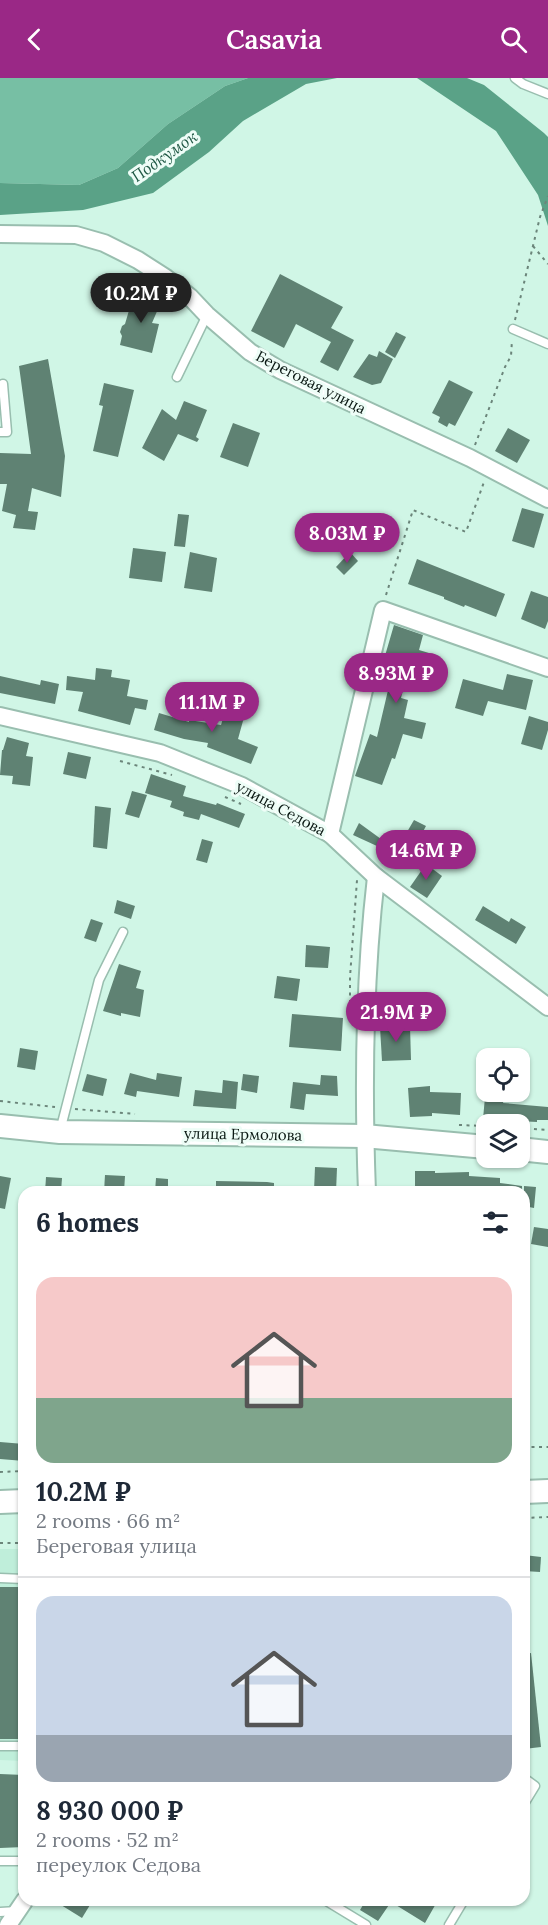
<!DOCTYPE html>
<meta charset="utf-8">
<style>
body{margin:0;font-family:Lora,serif;background:#f6f6f7;color:#1f2937;height:100vh;display:flex;flex-direction:column;font-size:22px;white-space:nowrap}
*{box-sizing:border-box;margin:0}
p{font-size:20px;color:#747a83}
.icon{flex:none;width:33px;height:33px;fill:none;stroke:currentColor;stroke-width:2;stroke-linecap:round;stroke-linejoin:round}
.map{position:relative;flex:1;overflow:hidden}
.panel{position:absolute;left:18px;top:1108px;width:512px;height:720px;display:flex;flex-direction:column;background:#fff;border-radius:18px;box-shadow:0 2px 4px #0004}
.panel>*{flex:none}
.fabs{position:absolute;left:476px;top:970px;display:grid;gap:12px}
.fabs a{display:grid;place-items:center;width:54px;height:54px;border-radius:12px;background:#fff;box-shadow:0 2px 4px #0004;font-size:30px}
.price{position:absolute;translate:-50% -51px;padding:0 14px;border-radius:21px;background:#9a2886;color:#fff;font-size:20px;line-height:39px;filter:drop-shadow(0 2px 3px #0008)}
.price::after{content:'';position:absolute;left:50%;top:36px;width:18px;height:14px;margin-left:-9px;background:inherit;clip-path:polygon(0 0,100% 0,50% 100%)}
.price.on{background:#222;color:#fff}
ul{padding:0;list-style:none}
li{display:grid;align-content:center;gap:12px;height:318px;padding:0 18px}
li+li{border-top:2px solid #e0e1e3}
li span{display:grid;place-items:center;height:186px;border-radius:18px;color:#555}
li>.icon{margin-inline-start:auto}
span .icon{width:108px;height:108px;fill:#fffc;stroke-width:1}
li b{font-size:26px}
h2{display:flex;justify-content:space-between;align-items:center;height:72px;padding:0 18px;font-size:26px}
header{display:flex;justify-content:space-between;align-items:center;height:78px;padding:0 18px;background:#9a2886;color:#fff;font-size:27px;font-weight:600}
.map>svg:first-child{display:block}
</style>
<header><svg class="icon" aria-label="back" viewBox="0 0 24 24"><path d="M15 5l-7 7 7 7"/></svg>Casavia<svg class="icon" aria-label="search" viewBox="0 0 24 24"><circle cx="10" cy="10" r="6"/><path d="M15 15l6 6"/></svg></header>
<div class="map">
<svg width="548" height="1847" viewBox="0 0 548 1847">
<rect width="100%" height="100%" fill="#d0f6e6"/>
<polygon fill="#bfeeda" points="0,1471 24,1471 24,1683 0,1682"/>
<polygon fill="#77bfa4" points="0,0 248,0 225,8 168,46 118,90 79,107 0,105"/>
<g fill="#5aa287">
<polygon points="248,0 337,0 306,6 243,43 209,74 153,115 83,132 0,137 0,105 79,107 118,90 168,46 225,8"/>
<polygon points="417,0 467,0 484,7 544,55 548,59 548,148 538,117 496,53"/>
</g>
<g fill="#5f8273">
<polygon points="280,196 343,229 331,250 354,262 338,293 320,284 331,264 296,246 284,270 251,253"/>
<polygon points="135,212 161,224 152,245 159,246 152,275 120,267 122,258 120,254 122,248 125,246"/>
<polygon points="396,254 406,259 395,280 385,274"/>
<polygon points="379,273 393,281 381,305 372,307 353,299 369,276 377,279"/>
<polygon points="48,281 65,378 61,419 32,410 28,433 38,434 35,452 13,450 16,437 2,433 7,406 0,406 0,375 31,376 19,288"/>
<polygon points="449,302 473,314 455,348 449,345 447,349 438,344 440,339 432,335"/>
<polygon points="104,305 134,312 118,379 93,373 103,328 99,327"/>
<polygon points="184,323 207,332 196,359 199,361 197,364 178,356 164,383 142,370 162,331 176,342"/>
<polygon points="233,345 260,355 248,389 220,379"/>
<polygon points="508,350 530,362 517,385 495,373"/>
<polygon points="522,430 544,436 534,470 512,463"/>
<polygon points="178,436 189,437 185,469 174,468"/>
<polygon points="133,470 166,474 162,504 129,500"/>
<polygon points="190,474 217,480 212,514 184,510"/>
<polygon points="350,474 358,483 344,497 336,489"/>
<polygon points="417,481 505,516 496,539 465,527 464,529 444,521 444,519 408,506"/>
<polygon points="531,513 548,519 548,543 545,551 521,541"/>
<polygon points="394,547 423,557 419,572 439,578 432,602 407,595 401,620 408,622 404,640 426,645 422,661 403,656 395,681 392,680 382,707 355,698 370,656 377,659 393,591 382,588"/>
<polygon points="96,590 112,592 111,599 130,602 127,618 148,622 146,632 135,630 130,647 78,633 83,614 66,612 67,598 95,602"/>
<polygon points="507,596 533,602 526,632 488,623 483,638 455,630 463,601 503,612"/>
<polygon points="0,598 40,607 41,602 59,606 55,626 0,615"/>
<polygon points="227,627 246,632 238,661 258,669 251,686 207,669 208,665 184,661 154,652 159,635 189,644 189,642 221,647"/>
<polygon points="529,638 548,644 548,652 542,672 521,666"/>
<polygon points="7,659 29,665 26,678 33,679 30,708 12,706 13,698 0,697 2,672 3,672"/>
<polygon points="68,674 91,679 86,701 63,696"/>
<polygon points="151,696 186,708 183,718 216,727 217,725 245,736 239,750 201,736 199,742 183,738 184,734 170,729 172,723 145,715"/>
<polygon points="132,713 147,717 139,740 125,736"/>
<polygon points="95,728 111,730 107,771 93,769"/>
<polygon points="414,742 426,748 419,761 407,754"/>
<polygon points="359,745 392,769 390,774 353,757"/>
<polygon points="202,761 213,764 207,785 196,782"/>
<polygon points="426,786 442,798 427,820 410,809"/>
<polygon points="117,822 135,828 131,841 114,835"/>
<polygon points="483,828 509,844 511,840 526,849 516,866 475,842"/>
<polygon points="91,841 103,845 96,864 84,860"/>
<polygon points="306,867 330,869 328,890 305,889"/>
<polygon points="119,886 141,893 136,910 144,912 140,939 121,935 121,938 103,933"/>
<polygon points="277,898 300,901 297,923 274,920"/>
<polygon points="292,936 343,940 341,973 289,969"/>
<polygon points="410,948 411,982 382,983 380,949"/>
<polygon points="20,970 38,973 35,992 17,989"/>
<polygon points="130,995 156,1002 157,995 182,999 179,1019 137,1013 136,1019 124,1016"/>
<polygon points="87,996 107,1001 103,1018 82,1013"/>
<polygon points="243,996 259,998 257,1015 241,1012"/>
<polygon points="321,997 337,998 338,1018 306,1016 304,1032 290,1030 293,1004 320,1007"/>
<polygon points="223,1002 238,1004 236,1031 193,1028 195,1012 222,1015"/>
<polygon points="430,1008 430,1014 461,1015 460,1037 432,1035 432,1038 410,1039 408,1010"/>
<polygon points="485,1019 504,1021 503,1025 548,1029 548,1042 537,1042 537,1044 483,1041"/>
<polygon points="315,1089 337,1090 336,1114 314,1113"/>
<polygon points="415,1093 435,1093 435,1095 469,1094 469,1098 500,1100 500,1105 522,1108 522,1114 415,1114"/>
<polygon points="105,1097 125,1098 124,1114 104,1114"/>
<polygon points="0,1098 11,1100 5,1131 0,1130"/>
<polygon points="46,1099 62,1100 61,1114 45,1114"/>
<polygon points="156,1100 168,1101 168,1114 155,1114"/>
<polygon points="216,1103 267,1104 274,1105 274,1114 216,1114"/>
<polygon points="524,1108 536,1109 534,1130 524,1128"/>
<polygon points="534,1149 548,1151 548,1169 531,1166"/>
<polygon points="0,1364 24,1366 24,1383 0,1381"/>
<polygon points="524,1477 541,1479 540,1494 524,1493"/>
<polygon points="0,1509 23,1509 24,1661 0,1661"/>
<polygon points="531,1575 541,1669 524,1671 524,1576"/>
<polygon points="0,1696 24,1697 24,1769 0,1770"/>
<polygon points="53,1822 93,1822 82,1840"/>
<polygon points="366,1822 438,1822 425,1845 391,1824 378,1843 360,1832"/>
</g>
<g fill="none" stroke-linecap="round" stroke-linejoin="round">
<g stroke="#99beaf" stroke-width="11">
<g id="lane">
<polyline points="515,0 523,6 548,16"/>
<polyline points="513,251 548,266"/>
<polyline points="177,299 207,237"/>
<polyline points="0,354 7,354 3,306"/>
<polyline points="60,1053 99,902 123,854"/>
<polyline points="0,1500 24,1501"/>
<polyline points="0,1668 24,1668"/>
<polyline points="524,1700 535,1708 524,1726"/>
<polyline points="0,1783 24,1783"/>
<polyline points="325,1822 366,1847"/>
<polyline points="0,1834 17,1833"/>
<polyline points="449,1847 464,1822"/>
</g>
</g>
<g stroke="#99beaf" stroke-width="20">
<g id="street">
<polyline points="0,156 76,157 104,165 138,182 166,200 190,219 207,237 250,274 280,292 470,380 548,421"/>
<polyline points="0,638 160,675 242,708 330,756 376,799 548,929"/>
<polyline points="330,756 383,532 548,590"/>
<path d="M367 1114C363 1010 364 903 376 799"/>
<polyline points="8,1847 25,1822"/>
</g>
</g>
<g stroke="#99beaf" stroke-width="26">
<g id="secondary">
<polyline points="0,1048 60,1054 364,1058 486,1069"/>
<polyline points="519,1071 548,1074"/>
<polyline points="524,1414 548,1413"/>
<polyline points="0,1424 24,1423"/>
</g>
</g>
<g stroke="#6b857a" stroke-width="2" stroke-dasharray="3 4.5" stroke-linecap="butt">
<polyline points="533,168 548,186"/>
<polyline points="515,242 540,139 548,118"/>
<polyline points="475,367 505,289 511,278 512,262"/>
<polyline points="386,517 413,432 466,454 484,404"/>
<polyline points="120,683 172,697"/>
<polyline points="225,719 241,726"/>
<polyline points="350,925 350,899 357,802"/>
<polyline points="0,1023 55,1029"/>
<polyline points="75,1031 135,1036"/>
<polyline points="459,1047 486,1048"/>
<polyline points="519,1050 548,1052"/>
<polyline points="524,1369 548,1369"/>
<polyline points="0,1394 24,1393"/>
<polyline points="524,1440 548,1439"/>
<polyline points="0,1465 24,1465"/>
</g>
<use href="#lane" stroke="#fff" stroke-width="8"/>
<use href="#street" stroke="#fff" stroke-width="16"/>
<use href="#secondary" stroke="#fff" stroke-width="22"/>
</g>
<g text-anchor="middle" dominant-baseline="central" stroke-width="6" stroke-linejoin="round" paint-order="stroke">
<g font-size="15" fill="#081611" stroke="#eefdf7">
<text transform="translate(311 304) rotate(27)">Береговая улица</text>
<text transform="translate(281 730) rotate(28)">улица Седова</text>
<text transform="translate(243 1056) rotate(1)">улица Ермолова</text>
</g>
<g font-size="16" font-style="italic" fill="#205945" stroke="#eefdf7">
<text transform="translate(164 78) rotate(-35)">Подкумок</text>
</g>
</g>
</svg>
<div class="fabs">
<a><svg class="icon" aria-label="locate" viewBox="0 0 24 24"><circle cx="12" cy="12" r="6"/><path d="M12 2v4M12 18v4M2 12h4M18 12h4"/></svg></a>
<a><svg class="icon" aria-label="layers" viewBox="0 0 24 24"><path d="M12 4l9 5-9 5-9-5zM3 14l9 5 9-5"/></svg></a>
</div>
<b class="price on" style="left:141px;top:246px">10.2M ₽</b>
<b class="price" style="left:347px;top:486px">8.03M ₽</b>
<b class="price" style="left:396px;top:626px">8.93M ₽</b>
<b class="price" style="left:212px;top:655px">11.1M ₽</b>
<b class="price" style="left:426px;top:803px">14.6M ₽</b>
<b class="price" style="left:396px;top:965px">21.9M ₽</b>
<section class="panel">
<h2>6 homes<svg class="icon" aria-label="filters" viewBox="0 0 24 24"><path d="M4 7h16M4 17h16"/><circle cx="9" cy="7" r="2"/><circle cx="15" cy="17" r="2"/></svg></h2>
<ul>
<li><span style="background:linear-gradient(#f6c9c9 65%,#7fa58c 0)"><svg class="icon" aria-label="home" viewBox="0 0 24 24"><path d="M3 11l9-7 9 7M6 9v11h12V9"/></svg></span><div><b>10.2M ₽</b><p>2 rooms · 66 m²</p><p>Береговая улица</p></div></li>
<li><span style="background:linear-gradient(#c9d6e8 75%,#9aa5b1 0)"><svg class="icon" aria-label="home" viewBox="0 0 24 24"><path d="M3 11l9-7 9 7M6 9v11h12V9"/></svg></span><div><b>8 930 000 ₽</b><p>2 rooms · 52 m²</p><p>переулок Седова</p></div></li>
</ul>
</section>
</div>
